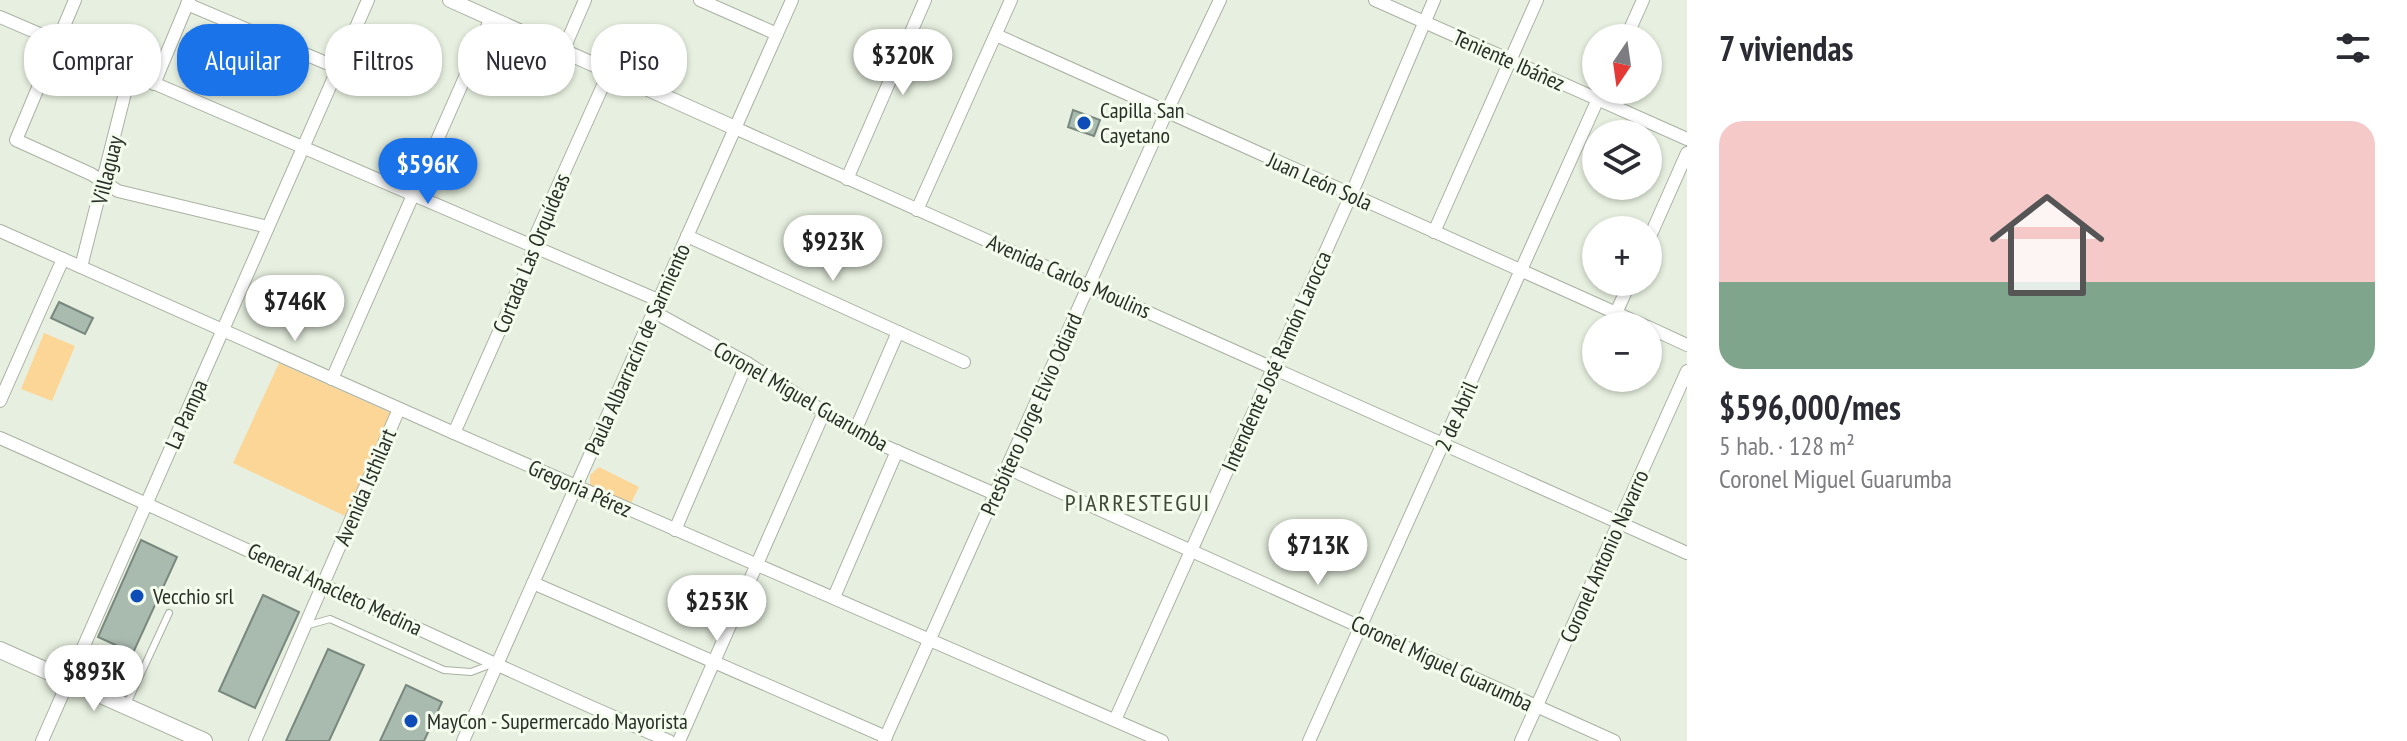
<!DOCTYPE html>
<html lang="es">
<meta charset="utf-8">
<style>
body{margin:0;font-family:"PT Sans Narrow",sans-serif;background:#f7f7f7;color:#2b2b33;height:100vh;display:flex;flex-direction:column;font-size:30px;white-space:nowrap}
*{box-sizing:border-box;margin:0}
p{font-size:26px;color:#7c7c81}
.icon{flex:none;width:44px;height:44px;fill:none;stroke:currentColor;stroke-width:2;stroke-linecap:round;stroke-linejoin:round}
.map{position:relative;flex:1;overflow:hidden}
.details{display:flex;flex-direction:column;background:#fff;width:720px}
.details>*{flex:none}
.banner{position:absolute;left:24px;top:24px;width:760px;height:72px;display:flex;gap:16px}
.needle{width:52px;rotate:193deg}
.buttons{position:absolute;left:1582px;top:24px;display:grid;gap:16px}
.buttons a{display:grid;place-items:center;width:80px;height:80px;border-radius:50%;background:#fff;box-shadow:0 2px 6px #0004;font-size:40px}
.price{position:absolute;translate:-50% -68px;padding:0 18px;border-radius:28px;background:#fff;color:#222;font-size:26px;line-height:52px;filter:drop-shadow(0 2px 4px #0008)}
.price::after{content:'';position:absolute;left:50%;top:48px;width:24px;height:18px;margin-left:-12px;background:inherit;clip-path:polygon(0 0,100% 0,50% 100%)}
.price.current{background:#1a73e8;color:#fff}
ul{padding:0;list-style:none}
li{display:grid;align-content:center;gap:16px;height:424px;padding:0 32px}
li span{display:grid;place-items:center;height:248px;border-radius:24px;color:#555}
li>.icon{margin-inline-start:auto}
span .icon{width:144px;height:144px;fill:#fffc;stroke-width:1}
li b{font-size:34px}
h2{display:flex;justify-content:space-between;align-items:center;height:96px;padding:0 32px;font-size:34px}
.tag{padding:0 28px;border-radius:32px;background:#fff;box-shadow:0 2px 6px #0004;font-size:28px;line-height:72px}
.tag.current{background:#1a73e8;color:#fff}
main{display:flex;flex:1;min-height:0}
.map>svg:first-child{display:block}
</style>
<main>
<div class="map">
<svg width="1687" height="741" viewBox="0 0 1687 741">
<rect width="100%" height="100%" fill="#e7f0e0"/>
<g fill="#fcd697">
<polygon points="44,333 75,346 52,401 21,389"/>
<polygon points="279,363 391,413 345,516 233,463"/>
<polygon points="599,467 639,487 630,505 590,485 590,475"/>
</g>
<g fill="#a9baaf" stroke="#79887f" stroke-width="2">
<polygon points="1073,110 1100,120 1094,136 1068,127"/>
<polygon points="59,302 93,318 85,334 51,318"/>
<polygon points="141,540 177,557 133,653 98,637"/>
<polygon points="263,595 299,612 255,708 219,691"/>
<polygon points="328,649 364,665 329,741 286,741"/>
<polygon points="406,685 442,702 424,741 380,741"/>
</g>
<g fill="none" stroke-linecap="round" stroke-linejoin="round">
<g stroke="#a9b1a2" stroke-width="8">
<g id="service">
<polyline points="305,626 330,619 444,670 471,672 492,664"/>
<polyline points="126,706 169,613"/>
</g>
</g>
<g stroke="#a9b1a2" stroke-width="14">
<g id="minor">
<polyline points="75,0 16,140 91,174 118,191 268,227"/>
<polyline points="700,0 777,34"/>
<polyline points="1375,0 1687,139"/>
<polyline points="187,4 338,68"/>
<polyline points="0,17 658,300"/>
<polyline points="996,35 1645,326"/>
<polyline points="1626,38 1643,0"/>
<polyline points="563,51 585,0"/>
<polyline points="154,84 189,0"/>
<polyline points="735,128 1687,553"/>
<polyline points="847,179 925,0"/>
<polyline points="917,210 1011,0"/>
<polyline points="0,231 454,433 1162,741"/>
<polyline points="1434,232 1537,0"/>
<polyline points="687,236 964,362"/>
<polyline points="1648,241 1687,153"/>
<polyline points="81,267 130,73"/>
<polyline points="654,312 747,363 864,437 995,494"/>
<polyline points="1616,313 1630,282"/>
<polyline points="1648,327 1687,345"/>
<polyline points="332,379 491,18"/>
<polyline points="0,401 63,259"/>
<polyline points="855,431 898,332"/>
<polyline points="454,433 530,262 535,237 609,72"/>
<path d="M0 438C224 537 444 644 669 741"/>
<polyline points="1007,468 1614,741"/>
<polyline points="675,530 747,363"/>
<polyline points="533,583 886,737"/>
<polyline points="834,597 897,451"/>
<polyline points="1115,720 1351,195 1434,0"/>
<polyline points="42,741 368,0"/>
<polyline points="255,741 399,409"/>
<polyline points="463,741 792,0"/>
<polyline points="679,741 824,412"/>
<polyline points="884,741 1167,111 1220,0"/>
<polyline points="1309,741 1602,90"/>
<polyline points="1521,741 1687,371"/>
</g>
</g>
<g stroke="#a9b1a2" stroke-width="16">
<polyline id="tertiary" points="450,0 735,128"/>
</g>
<g stroke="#a9b1a2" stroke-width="18">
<polyline id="secondary" points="0,650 204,741"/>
</g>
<use href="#service" stroke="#fff" stroke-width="6"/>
<use href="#minor" stroke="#fff" stroke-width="12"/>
<use href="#tertiary" stroke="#fff" stroke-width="14"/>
<use href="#secondary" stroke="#fff" stroke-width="16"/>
</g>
<g fill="#0e4db8" stroke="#f4fded" stroke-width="3">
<circle cx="1084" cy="123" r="8"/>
<circle cx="137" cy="596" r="8"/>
<circle cx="411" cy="721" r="8"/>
</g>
<g text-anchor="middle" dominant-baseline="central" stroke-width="6" stroke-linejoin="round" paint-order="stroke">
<g font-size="22" fill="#2a2e28" stroke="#f4fded">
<text transform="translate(1509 60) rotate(24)">Teniente Ibáñez</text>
<text transform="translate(107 170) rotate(-76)">Villaguay</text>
<text transform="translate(1320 181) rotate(24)">Juan León Sola</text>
<text transform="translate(531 253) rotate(-68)">Cortada Las Orquídeas</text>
<text transform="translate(1069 276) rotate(24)">Avenida Carlos Moulins</text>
<text transform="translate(637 349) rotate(-66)">Paula Albarracín de Sarmiento</text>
<text transform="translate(1276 361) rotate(-66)">Intendente José Ramón Larocca</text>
<text transform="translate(801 396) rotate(30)">Coronel Miguel Guarumba</text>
<text transform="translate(186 414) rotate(-66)">La Pampa</text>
<text transform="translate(1031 414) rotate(-66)">Presbítero Jorge Elvio Odiard</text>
<text transform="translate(1456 416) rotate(-66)">2 de Abril</text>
<text transform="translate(365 487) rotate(-67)">Avenida Isthilart</text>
<text transform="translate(580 488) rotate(24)">Gregoria Pérez</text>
<text transform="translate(1604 556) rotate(-66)">Coronel Antonio Navarro</text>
<text transform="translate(335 589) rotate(25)">General Anacleto Medina</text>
<text transform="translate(1442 663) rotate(25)">Coronel Miguel Guarumba</text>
</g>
<g font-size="22" fill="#2a2e28" stroke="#f4fded" text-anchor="start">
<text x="1100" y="110">Capilla San<tspan x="1100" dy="25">Cayetano</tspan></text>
<text x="153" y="596">Vecchio srl</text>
<text x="427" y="721">MayCon - Supermercado Mayorista</text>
</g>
<g font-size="24" letter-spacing="2" fill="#40473b" stroke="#f4fded">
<text x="1138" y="502">PIARRESTEGUI</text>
</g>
</g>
</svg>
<div class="buttons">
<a><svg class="needle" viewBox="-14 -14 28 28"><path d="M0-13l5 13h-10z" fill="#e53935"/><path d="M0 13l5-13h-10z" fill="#7c7c81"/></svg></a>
<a><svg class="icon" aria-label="layers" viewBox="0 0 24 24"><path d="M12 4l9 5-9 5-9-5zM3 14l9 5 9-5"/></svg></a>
<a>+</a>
<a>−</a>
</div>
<b class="price" style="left:903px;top:97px">$320K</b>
<b class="price current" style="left:428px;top:206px">$596K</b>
<b class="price" style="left:833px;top:283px">$923K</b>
<b class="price" style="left:295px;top:343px">$746K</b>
<b class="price" style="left:1318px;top:587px">$713K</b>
<b class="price" style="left:717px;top:643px">$253K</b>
<b class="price" style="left:94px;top:713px">$893K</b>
<div class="banner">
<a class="tag">Comprar</a>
<a class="tag current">Alquilar</a>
<a class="tag">Filtros</a>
<a class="tag">Nuevo</a>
<a class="tag">Piso</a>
</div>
</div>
<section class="details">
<h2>7 viviendas<svg class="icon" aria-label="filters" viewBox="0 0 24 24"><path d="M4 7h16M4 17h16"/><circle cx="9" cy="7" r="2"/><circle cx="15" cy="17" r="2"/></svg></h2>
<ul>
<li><span style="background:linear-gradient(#f6c9c9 65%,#7fa58c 0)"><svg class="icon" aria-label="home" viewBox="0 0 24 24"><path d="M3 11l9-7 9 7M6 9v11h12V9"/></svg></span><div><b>$596,000/mes</b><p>5 hab. · 128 m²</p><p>Coronel Miguel Guarumba</p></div></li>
</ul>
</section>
</main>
